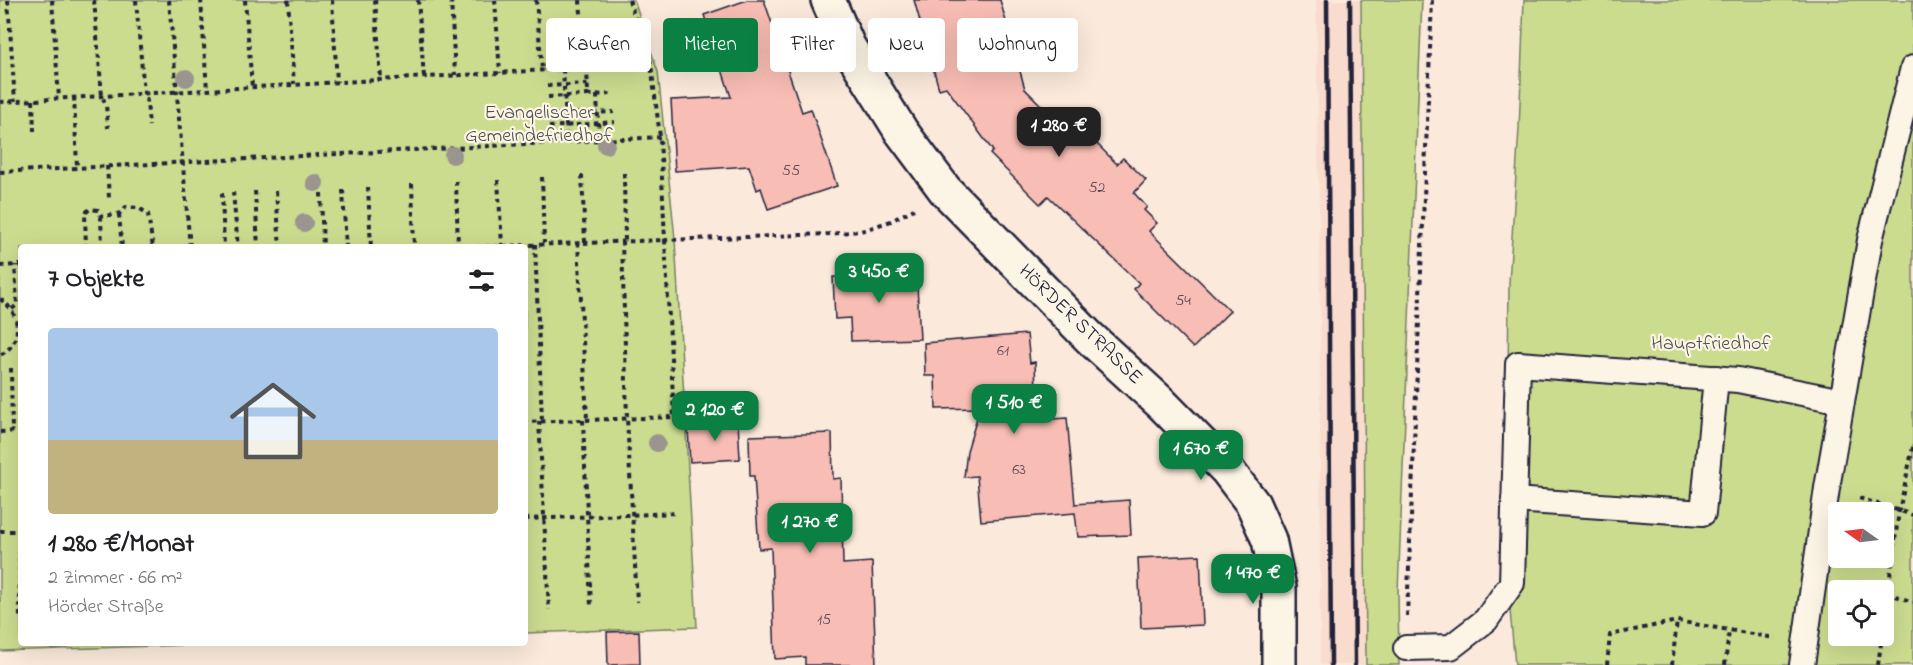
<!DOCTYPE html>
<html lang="de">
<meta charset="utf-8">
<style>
body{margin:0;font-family:"Indie Flower",sans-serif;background:#f6f6f6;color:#202124;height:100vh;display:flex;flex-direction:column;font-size:22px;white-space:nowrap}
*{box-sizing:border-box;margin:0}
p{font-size:20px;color:#757577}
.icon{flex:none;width:33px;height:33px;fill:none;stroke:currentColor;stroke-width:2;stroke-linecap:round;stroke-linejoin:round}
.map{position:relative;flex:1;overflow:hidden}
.sheet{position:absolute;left:18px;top:244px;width:510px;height:402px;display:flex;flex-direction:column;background:#fff;border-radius:6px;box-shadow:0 6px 24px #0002}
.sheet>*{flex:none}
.top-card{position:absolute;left:546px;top:18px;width:570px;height:54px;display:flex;gap:12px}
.needle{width:39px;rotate:284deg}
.fabs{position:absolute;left:1828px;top:502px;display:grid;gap:12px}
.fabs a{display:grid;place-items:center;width:66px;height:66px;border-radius:6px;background:#fff;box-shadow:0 6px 24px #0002;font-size:30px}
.price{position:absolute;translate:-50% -51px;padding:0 14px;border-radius:12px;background:#0b8043;color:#fff;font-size:20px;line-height:39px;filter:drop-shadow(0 2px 3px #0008)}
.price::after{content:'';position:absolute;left:50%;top:36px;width:18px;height:14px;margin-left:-9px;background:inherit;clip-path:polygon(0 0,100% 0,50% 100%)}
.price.on{background:#222;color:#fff}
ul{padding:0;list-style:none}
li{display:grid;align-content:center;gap:12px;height:318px;padding:0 30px}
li+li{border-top:2px solid #e0e0e0}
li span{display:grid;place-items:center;height:186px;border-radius:6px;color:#555}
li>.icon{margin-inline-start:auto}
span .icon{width:108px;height:108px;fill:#fffc;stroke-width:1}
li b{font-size:26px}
h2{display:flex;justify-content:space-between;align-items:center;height:72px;padding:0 30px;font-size:26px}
.tag{padding:0 21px;border-radius:6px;background:#fff;box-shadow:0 6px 24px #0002;font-size:21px;line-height:54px}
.tag.on{background:#0b8043;color:#fff}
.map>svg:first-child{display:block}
</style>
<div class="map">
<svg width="1913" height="665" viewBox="0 0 1913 665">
<rect width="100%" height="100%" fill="#fbeadb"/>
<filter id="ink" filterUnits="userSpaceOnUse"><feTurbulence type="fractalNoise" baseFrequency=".0167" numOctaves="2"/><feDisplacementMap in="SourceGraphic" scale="12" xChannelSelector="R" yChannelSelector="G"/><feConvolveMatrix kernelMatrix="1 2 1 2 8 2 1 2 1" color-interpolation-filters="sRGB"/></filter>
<g filter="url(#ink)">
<polygon fill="#fadccf" points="1316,0 1361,0 1366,665 1320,665 1320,288"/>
<g fill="#ccdc8f" stroke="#777f65" stroke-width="1.5" fill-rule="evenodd">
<polygon points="0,0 634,0 658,72 675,239 697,627 525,633 525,248 21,248 21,644 219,644 0,651"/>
<polygon points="1361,0 1422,0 1398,591 1399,665 1366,665"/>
<path d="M1524 0H1913V665H1515L1506 567 1509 283 1519 129ZM1839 513H1884V558H1839ZM1839 591H1884V636H1839Z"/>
</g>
<g fill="#f8bdb4" stroke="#22223b" stroke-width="1.5">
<polygon points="747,0 764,0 802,112 811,109 837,186 768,209 761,188 757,190 749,166 675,171 671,100 731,97 704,15"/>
<polygon points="914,0 1000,0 1025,89 1066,130 1075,122 1117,164 1123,158 1146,180 1134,193 1147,207 1144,210 1157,223 1149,231 1230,311 1193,348 1134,289 1139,283 1048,196 1040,204 990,154 993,151 946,87 939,89"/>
<polygon points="916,268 920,339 851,341 850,318 835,319 833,277 848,277 847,271"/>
<polygon points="1027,334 1030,363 1035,362 1037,420 1067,418 1075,504 1129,500 1131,535 1078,537 1075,513 981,521 977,476 964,477 967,451 980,408 936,409 935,376 925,376 924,343"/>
<polygon points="738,421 740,459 690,462 688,429 705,428 705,423"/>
<polygon points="832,433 833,479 841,478 843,564 872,562 876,665 805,665 805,657 775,659 771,548 759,549 754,476 750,476 749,436"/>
<polygon points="1200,555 1203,625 1141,628 1138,558"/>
<polygon points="639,631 640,664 608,665 607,632"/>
</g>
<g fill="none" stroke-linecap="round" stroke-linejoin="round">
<g stroke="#22223b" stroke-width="28">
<g id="lane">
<polyline points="1514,500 1703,513 1716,378"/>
<polyline points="1406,648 1451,647 1486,620 1512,583 1518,364 1738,380 1842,401"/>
<polyline points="1802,665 1827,488 1870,240 1913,68"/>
</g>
</g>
<g stroke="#22223b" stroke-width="38">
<polyline id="street" points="828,0 848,46 901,131 945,190 1089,337 1161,403 1227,470 1253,504 1269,540 1279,588 1279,665"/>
</g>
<g stroke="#22223b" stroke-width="4" stroke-dasharray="4.5 4.5" stroke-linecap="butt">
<polyline points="8,0 15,101"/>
<polyline points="52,0 59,98"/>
<polyline points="94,0 102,96 106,105 108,128"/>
<polyline points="136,0 144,93 147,101 149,126"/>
<polyline points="169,0 190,248"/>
<polyline points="201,0 207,90"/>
<polyline points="245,0 252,87"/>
<polyline points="288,0 294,84"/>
<polyline points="332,0 337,82"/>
<polyline points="375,0 381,79"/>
<polyline points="418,0 424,77"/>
<polyline points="451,0 455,75"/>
<polyline points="495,0 500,73"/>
<polyline points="536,0 542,70"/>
<polyline points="580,0 585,68"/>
<polyline points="629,0 651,64 660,137 665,240 829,234 861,231 891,221 914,209"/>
<polyline points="563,69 567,142"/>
<polyline points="547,86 588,84"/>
<polyline points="588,95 612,94"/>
<polyline points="597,95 599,140"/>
<polyline points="74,97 77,167"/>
<polyline points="548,97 588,95 587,68"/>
<polyline points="33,100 34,131"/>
<polyline points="0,102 651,64"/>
<polyline points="548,115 614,112"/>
<polyline points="549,127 615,122"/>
<polyline points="107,166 109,198"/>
<polyline points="0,172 660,137"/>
<polyline points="624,173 625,241"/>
<polyline points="582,175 585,242"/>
<polyline points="542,177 544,243"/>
<polyline points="498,180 502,245"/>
<polyline points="456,181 458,247"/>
<polyline points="412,184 414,248"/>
<polyline points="368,187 371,248"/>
<polyline points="343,190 346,248"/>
<polyline points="255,191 258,248"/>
<polyline points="276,191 280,248"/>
<polyline points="233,192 238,248"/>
<polyline points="222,193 224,248"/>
<polyline points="321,193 323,248"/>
<polyline points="119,214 122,248"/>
<polyline points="101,216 102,248"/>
<polyline points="622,241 627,418 637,602"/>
<polyline points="578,242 587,420"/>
<polyline points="535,244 542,421"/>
<polyline points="86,248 85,213 90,209 98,210 101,216 119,214 126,207 139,208 148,214 153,248"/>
<polyline points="449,248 665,240 674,417 525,422"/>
<polyline points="0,266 21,265"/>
<path d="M0 299C21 312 24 343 0 355"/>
<polyline points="12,309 17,305 15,265"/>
<polyline points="11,368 12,431"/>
<polyline points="583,420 591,607"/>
<polyline points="539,421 549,610"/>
<polyline points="0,432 21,431"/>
<polyline points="1859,498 1913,515"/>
<polyline points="525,519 677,513"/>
<polyline points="0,531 20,531"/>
<polyline points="19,531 20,620"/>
<polyline points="1887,593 1913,602"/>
<polyline points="1407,616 1432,0"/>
<polyline points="1884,620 1899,511 1913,447"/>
<polyline points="1607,665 1610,635 1677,621 1775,638"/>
<polyline points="1672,665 1677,621"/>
<polyline points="1725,665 1729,631"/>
<polyline points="1878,665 1882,636"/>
</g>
<use href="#lane" stroke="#fcf5e5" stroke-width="24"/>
<use href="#street" stroke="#fcf5e5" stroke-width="33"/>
<g stroke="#22223b" stroke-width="4.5">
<polyline points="1327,0 1331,665"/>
<polyline points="1350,0 1355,665"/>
</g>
</g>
<g fill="#9b958f">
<circle cx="186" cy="78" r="9"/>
<circle cx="606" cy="145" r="9"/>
<circle cx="453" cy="155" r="9"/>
<circle cx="315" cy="183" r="9"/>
<circle cx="304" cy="223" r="9"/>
<circle cx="657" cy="443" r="9"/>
</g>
</g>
<g text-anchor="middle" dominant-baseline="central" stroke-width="4.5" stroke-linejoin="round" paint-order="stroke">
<g font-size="16" fill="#584959">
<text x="791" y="171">55</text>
<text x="1097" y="188">52</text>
<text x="1183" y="301">54</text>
<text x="1003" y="351">61</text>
<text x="1019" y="470">63</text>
<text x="824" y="620">15</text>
</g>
<g font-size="20" fill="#4c5050" stroke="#fcf5e5">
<text x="539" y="113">Evangelischer<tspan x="539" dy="23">Gemeindefriedhof</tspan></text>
<text x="1711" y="344">Hauptfriedhof</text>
</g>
<g font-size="20" fill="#22223b" stroke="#fcf5e5">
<text transform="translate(1080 325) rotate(44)">HÖRDER STRASSE</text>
</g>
</g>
</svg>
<div class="fabs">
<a><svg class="needle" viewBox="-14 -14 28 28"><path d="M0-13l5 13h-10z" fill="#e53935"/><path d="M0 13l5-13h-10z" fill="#757577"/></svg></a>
<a><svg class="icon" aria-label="locate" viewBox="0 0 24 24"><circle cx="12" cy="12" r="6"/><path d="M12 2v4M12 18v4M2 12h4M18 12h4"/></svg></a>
</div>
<b class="price on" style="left:1059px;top:158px">1 280 €</b>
<b class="price" style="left:879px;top:304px">3 450 €</b>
<b class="price" style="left:1014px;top:435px">1 510 €</b>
<b class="price" style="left:715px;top:442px">2 120 €</b>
<b class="price" style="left:1201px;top:481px">1 670 €</b>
<b class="price" style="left:810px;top:554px">1 270 €</b>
<b class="price" style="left:1253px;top:605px">1 470 €</b>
<div class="top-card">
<a class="tag">Kaufen</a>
<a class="tag on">Mieten</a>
<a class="tag">Filter</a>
<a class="tag">Neu</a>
<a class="tag">Wohnung</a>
</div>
<section class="sheet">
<h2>7 Objekte<svg class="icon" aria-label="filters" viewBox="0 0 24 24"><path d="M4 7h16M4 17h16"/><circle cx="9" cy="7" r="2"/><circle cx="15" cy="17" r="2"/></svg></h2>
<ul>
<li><span style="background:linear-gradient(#a9c7e8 60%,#c2b280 0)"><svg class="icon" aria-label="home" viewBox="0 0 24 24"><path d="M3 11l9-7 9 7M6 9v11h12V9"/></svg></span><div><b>1 280 €/Monat</b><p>2 Zimmer · 66 m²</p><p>Hörder Straße</p></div></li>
</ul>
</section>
</div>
